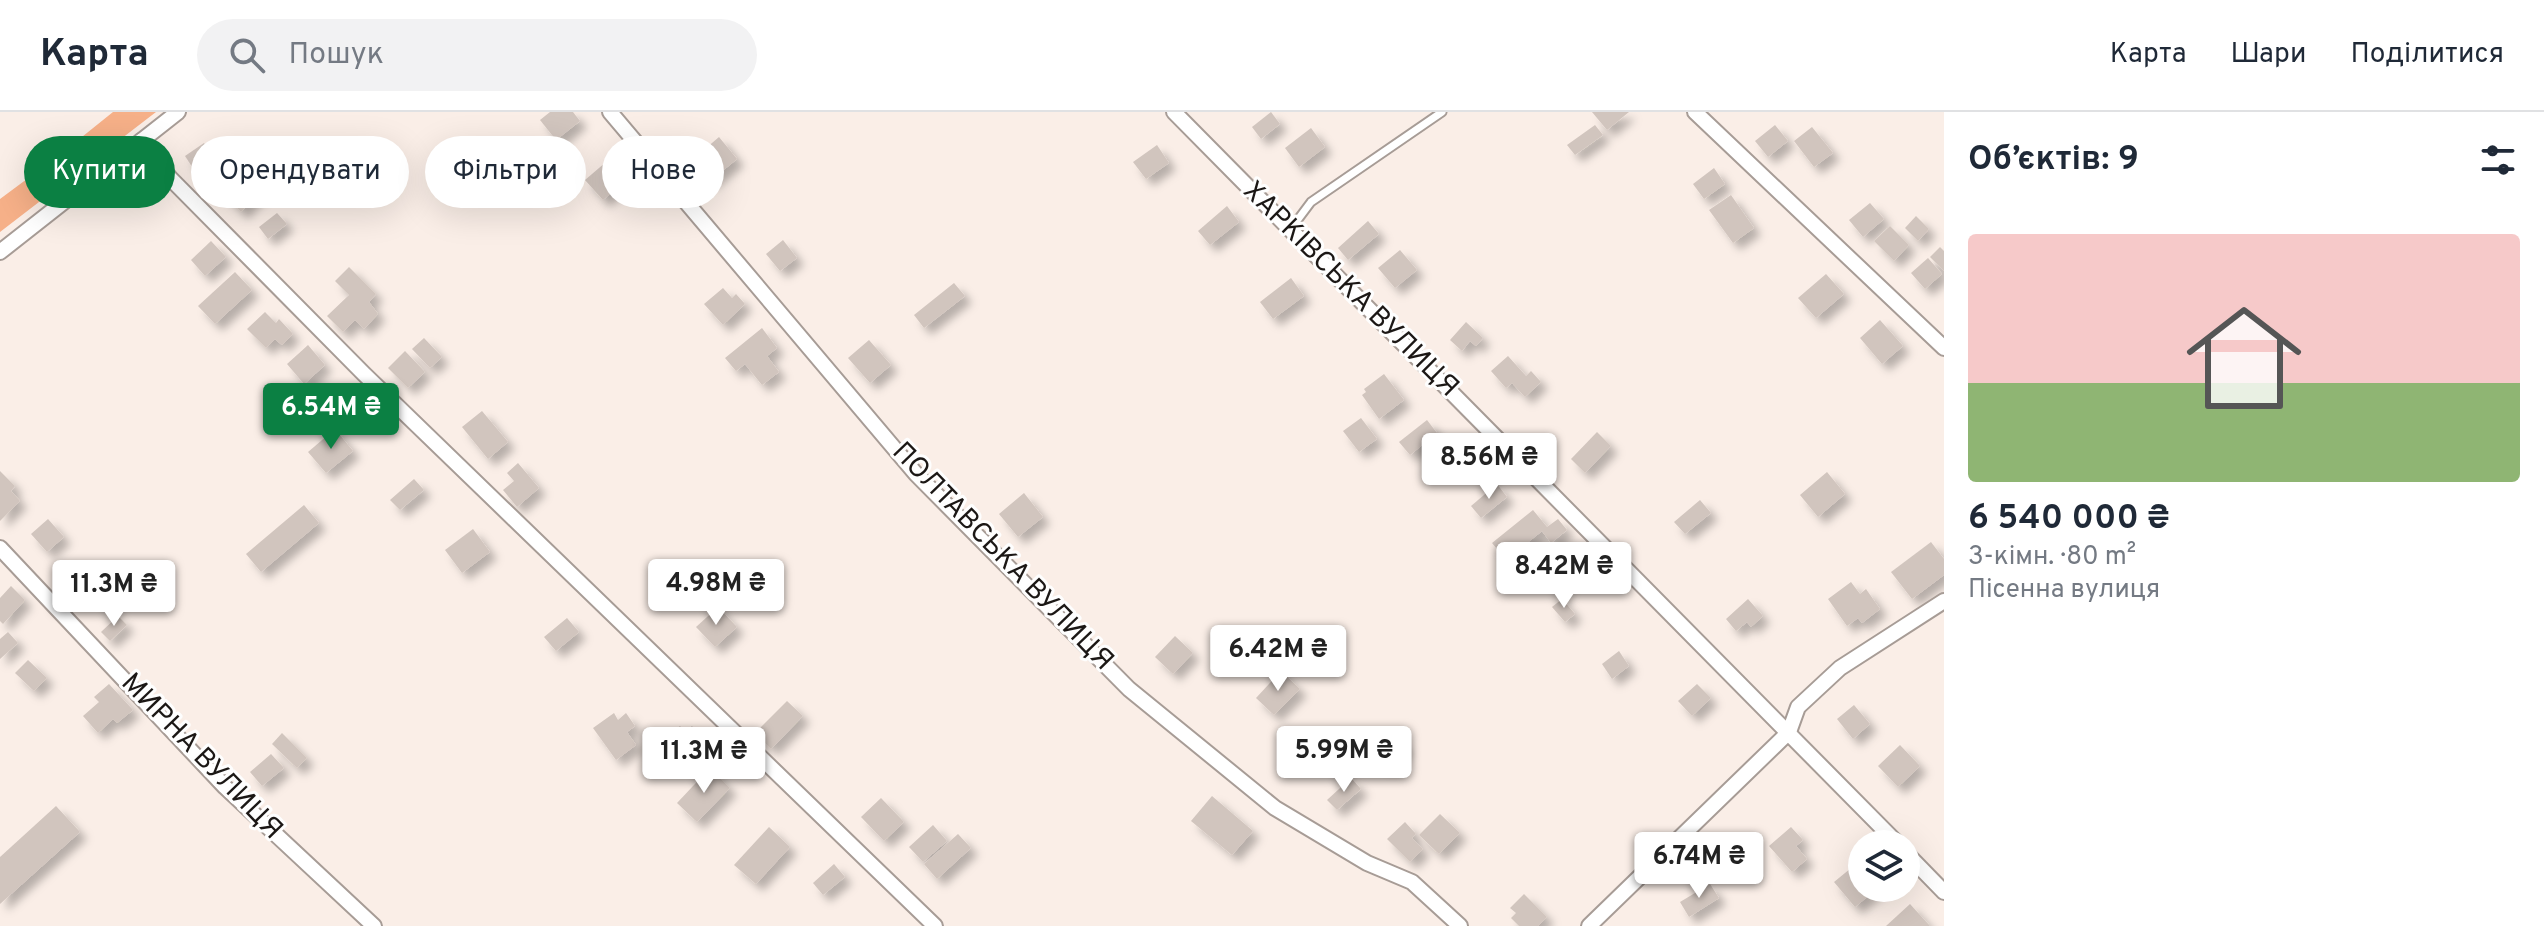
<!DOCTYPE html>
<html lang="uk">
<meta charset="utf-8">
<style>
body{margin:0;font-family:Overpass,sans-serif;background:#f2f2f3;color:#1f2937;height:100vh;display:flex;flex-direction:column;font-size:30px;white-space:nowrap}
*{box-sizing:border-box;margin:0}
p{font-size:26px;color:#747a83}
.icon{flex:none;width:44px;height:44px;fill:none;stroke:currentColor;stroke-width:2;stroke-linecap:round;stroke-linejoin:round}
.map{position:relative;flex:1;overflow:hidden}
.side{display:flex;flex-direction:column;background:#fff;width:600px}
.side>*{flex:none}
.top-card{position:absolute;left:24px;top:24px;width:760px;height:72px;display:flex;gap:16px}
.fabs{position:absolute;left:1848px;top:718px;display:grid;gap:16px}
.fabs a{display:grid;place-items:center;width:72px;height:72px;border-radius:50%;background:#fff;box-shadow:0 8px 32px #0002;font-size:40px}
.price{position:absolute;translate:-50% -68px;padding:0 18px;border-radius:8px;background:#fff;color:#222;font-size:26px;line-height:52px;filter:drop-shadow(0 2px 4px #0008)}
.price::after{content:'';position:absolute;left:50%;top:48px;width:24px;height:18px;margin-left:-12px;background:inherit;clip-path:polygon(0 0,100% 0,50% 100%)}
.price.active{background:#0b8043;color:#fff}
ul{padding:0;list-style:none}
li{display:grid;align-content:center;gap:16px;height:424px;padding:0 24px}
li+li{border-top:2px solid #e0e1e3}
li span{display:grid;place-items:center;height:248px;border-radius:8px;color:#555}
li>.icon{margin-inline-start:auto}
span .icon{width:144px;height:144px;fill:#fffc;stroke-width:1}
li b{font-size:34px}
h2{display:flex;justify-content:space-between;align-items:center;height:96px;padding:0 24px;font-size:34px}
.chip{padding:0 28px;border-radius:36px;background:#fff;box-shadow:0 8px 32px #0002;font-size:28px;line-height:72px}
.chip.active{background:#0b8043;color:#fff}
header{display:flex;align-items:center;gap:48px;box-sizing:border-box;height:112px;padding:0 40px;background:#fff;border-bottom:2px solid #e0e1e3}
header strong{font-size:38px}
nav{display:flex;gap:44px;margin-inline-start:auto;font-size:28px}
.search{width:560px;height:72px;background:#f2f2f3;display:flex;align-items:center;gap:20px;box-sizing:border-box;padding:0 28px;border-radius:44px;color:#747a83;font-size:30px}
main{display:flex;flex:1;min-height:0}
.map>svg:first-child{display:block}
</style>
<header>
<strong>Карта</strong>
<div class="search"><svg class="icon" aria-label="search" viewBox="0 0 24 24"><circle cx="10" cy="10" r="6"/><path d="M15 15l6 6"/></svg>Пошук</div>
<nav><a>Карта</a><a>Шари</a><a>Поділитися</a></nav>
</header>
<main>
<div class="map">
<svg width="1944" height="814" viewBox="0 0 1944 814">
<defs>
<filter id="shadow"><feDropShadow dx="7" dy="7" stdDeviation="4" flood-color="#0004"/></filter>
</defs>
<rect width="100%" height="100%" fill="#faeee7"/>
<polygon fill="#f6b088" points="113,0 156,0 0,120 0,87 62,41"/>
<g fill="#d1c5be" filter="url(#shadow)">
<polygon points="550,0 573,0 580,9 556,28 540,8"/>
<polygon points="1271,0 1280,12 1261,27 1252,15"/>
<polygon points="1592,0 1629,0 1607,18"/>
<polygon points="1595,13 1603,23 1575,43 1567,33"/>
<polygon points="1775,13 1788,29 1768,45 1755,29"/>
<polygon points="1812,15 1833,41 1814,55 1794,29"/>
<polygon points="1311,16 1325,35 1299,55 1285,36"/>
<polygon points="719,25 737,47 709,70 691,49"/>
<polygon points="204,31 217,51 198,64 185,44"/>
<polygon points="1157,33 1169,51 1146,67 1133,50"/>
<polygon points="613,44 630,64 603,88 585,68"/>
<polygon points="1714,56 1725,72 1704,87 1693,72"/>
<polygon points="238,60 259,82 241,100 219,78"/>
<polygon points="1731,83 1754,116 1733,131 1709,98"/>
<polygon points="1870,91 1884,107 1863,125 1849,108"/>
<polygon points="1227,94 1239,110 1210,133 1198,119"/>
<polygon points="277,101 287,112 268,127 259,115"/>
<polygon points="1916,104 1929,117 1918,129 1905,116"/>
<polygon points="1368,109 1379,122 1348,148 1338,136"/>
<polygon points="1890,114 1909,133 1894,149 1874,129"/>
<polygon points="783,128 797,146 780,159 766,142"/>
<polygon points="211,129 226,145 205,164 191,148"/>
<polygon points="1940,135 1944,139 1944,159 1930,145"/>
<polygon points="1400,138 1417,158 1395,176 1378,156"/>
<polygon points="1928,146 1942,162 1925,177 1911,161"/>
<polygon points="349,155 376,182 369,190 378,202 364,217 355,208 343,220 327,204 349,183 335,169"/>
<polygon points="235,160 252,178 215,212 198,194"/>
<polygon points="1826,162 1844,182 1816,206 1798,186"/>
<polygon points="1291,166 1304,184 1273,207 1260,190"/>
<polygon points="954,171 965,184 924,216 914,203"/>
<polygon points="723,176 732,186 736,182 745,192 723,213 704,192"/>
<polygon points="265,200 276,211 279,207 293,222 282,233 275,227 266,236 247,217"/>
<polygon points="1880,208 1903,234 1882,252 1860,226"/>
<polygon points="1466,210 1483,226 1476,234 1470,229 1462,239 1450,228"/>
<polygon points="762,216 777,236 767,244 779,260 762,273 745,252 736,259 725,246"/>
<polygon points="424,226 442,245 430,256 412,237"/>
<polygon points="869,228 891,253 870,271 848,246"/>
<polygon points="308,233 325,253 304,272 287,252"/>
<polygon points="405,239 425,260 408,276 388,256"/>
<polygon points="1508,244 1526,264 1531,259 1541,270 1525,285 1512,271 1506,276 1491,259"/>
<polygon points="1384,262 1404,288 1379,307 1362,283 1366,280 1364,277"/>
<polygon points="482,299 508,330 488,347 462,315"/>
<polygon points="1361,306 1377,327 1359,340 1343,319"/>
<polygon points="1427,308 1437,321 1410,343 1399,330"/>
<polygon points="335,317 353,339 326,361 308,340"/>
<polygon points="1597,320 1611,334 1585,361 1571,347"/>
<polygon points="518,351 539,376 517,395 503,378 514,369 507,361"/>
<polygon points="0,359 15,374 11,379 20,389 0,409"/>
<polygon points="1827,360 1845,382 1818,405 1800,383"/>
<polygon points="414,367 424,378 400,398 390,388"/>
<polygon points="1497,372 1507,385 1481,406 1471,394"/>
<polygon points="1024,381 1043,405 1018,425 999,402"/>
<polygon points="1700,388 1711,401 1685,422 1674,410"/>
<polygon points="304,393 319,411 261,460 246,442"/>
<polygon points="1533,398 1547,415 1558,407 1567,418 1551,431 1542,419 1506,448 1492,431"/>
<polygon points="48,407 64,425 47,440 31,422"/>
<polygon points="473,417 490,440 462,461 445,438"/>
<polygon points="1931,430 1944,447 1944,463 1912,487 1891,460"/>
<polygon points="1851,470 1860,482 1866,477 1880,497 1862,511 1858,506 1847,514 1828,487"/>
<polygon points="11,474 25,488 3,512 0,509 0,486"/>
<polygon points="1562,487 1575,502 1565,510 1552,495"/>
<polygon points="1748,487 1763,504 1751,515 1747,510 1736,519 1726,507"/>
<polygon points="718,495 737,515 715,535 696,515"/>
<polygon points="118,504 127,513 110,529 101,520"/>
<polygon points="567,506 579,520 556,539 544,525"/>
<polygon points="8,520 18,531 0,547 0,527"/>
<polygon points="1175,524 1193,541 1173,562 1155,545"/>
<polygon points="1619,539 1629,554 1612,567 1602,552"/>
<polygon points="28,548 47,566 34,579 15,561"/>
<polygon points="1281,559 1300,577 1274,603 1256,586"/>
<polygon points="109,572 133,598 117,611 113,607 98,621 83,604 99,590 94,585"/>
<polygon points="1697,572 1711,586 1692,604 1678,589"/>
<polygon points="787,589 803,604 771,637 755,621"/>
<polygon points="1854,593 1870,612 1853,627 1837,607"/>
<polygon points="614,601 618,608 626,601 635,614 627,620 636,633 616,648 593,616"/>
<polygon points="680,614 685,620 692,614 706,632 684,651 664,627"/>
<polygon points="282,621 307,646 297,656 272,632"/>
<polygon points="1394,623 1406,635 1386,655 1374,643"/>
<polygon points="1900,633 1920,654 1898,675 1878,654"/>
<polygon points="271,642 284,656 262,674 250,660"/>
<polygon points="710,656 730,676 697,710 677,691"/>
<polygon points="1351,666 1361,677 1337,698 1327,688"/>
<polygon points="1212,684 1253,719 1232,743 1191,709"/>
<polygon points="881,686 904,710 884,729 861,705"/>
<polygon points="56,694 80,720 0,792 0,745"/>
<polygon points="1440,702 1460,721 1439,742 1419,723"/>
<polygon points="1405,710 1416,722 1412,726 1423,737 1410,750 1387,727"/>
<polygon points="933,713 947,729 923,750 909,735"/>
<polygon points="769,715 790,735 756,772 734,753"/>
<polygon points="1791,715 1803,728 1796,734 1807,747 1792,760 1769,734"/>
<polygon points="958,722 971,736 937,767 924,752"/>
<polygon points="834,752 845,765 823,783 813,771"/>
<polygon points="1856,752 1862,759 1862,776 1878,776 1855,795 1834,770"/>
<polygon points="1710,772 1719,786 1689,805 1680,790"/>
<polygon points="1524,782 1547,805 1538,814 1519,814 1511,806 1516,801 1510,796"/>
<polygon points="1910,792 1930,814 1886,814"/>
</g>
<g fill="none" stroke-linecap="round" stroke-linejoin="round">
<g stroke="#a79c96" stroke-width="11">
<polyline id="service" points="1290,118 1311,90 1442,0"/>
</g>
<g stroke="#a79c96" stroke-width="18">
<g id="minor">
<polyline points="610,0 916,362 1129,577 1275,696 1367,751 1412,770 1460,814"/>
<polyline points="1174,0 1898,732"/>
<polyline points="1695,0 1944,236"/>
<polyline points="141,29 170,66 364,262 935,814"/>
<polyline points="0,140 178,0"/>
<polyline points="0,436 225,675 374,814"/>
<polyline points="1906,741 1944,780"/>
<polyline points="1589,814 1789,620 1798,595 1840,556 1944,489"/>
</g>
</g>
<use href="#service" stroke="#fff" stroke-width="7"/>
<use href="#minor" stroke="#fff" stroke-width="14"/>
</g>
<g text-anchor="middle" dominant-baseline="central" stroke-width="6" stroke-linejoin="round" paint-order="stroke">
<g font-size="28" fill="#1b1715" stroke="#fefefe">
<text transform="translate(1350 178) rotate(45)">ХАРКІВСЬКА ВУЛИЦЯ</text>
<text transform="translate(1002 445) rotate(46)">ПОЛТАВСЬКА ВУЛИЦЯ</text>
<text transform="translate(201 645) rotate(46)">МИРНА ВУЛИЦЯ</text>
</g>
</g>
</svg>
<div class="fabs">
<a><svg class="icon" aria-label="layers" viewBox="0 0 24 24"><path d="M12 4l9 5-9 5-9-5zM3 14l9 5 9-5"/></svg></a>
</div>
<b class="price active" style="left:331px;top:339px">6.54M ₴</b>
<b class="price" style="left:1489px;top:389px">8.56M ₴</b>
<b class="price" style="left:1564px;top:498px">8.42M ₴</b>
<b class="price" style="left:716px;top:515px">4.98M ₴</b>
<b class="price" style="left:114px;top:516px">11.3M ₴</b>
<b class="price" style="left:1278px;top:581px">6.42M ₴</b>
<b class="price" style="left:1344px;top:682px">5.99M ₴</b>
<b class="price" style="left:704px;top:683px">11.3M ₴</b>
<b class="price" style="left:1699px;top:788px">6.74M ₴</b>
<div class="top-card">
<a class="chip active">Купити</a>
<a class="chip">Орендувати</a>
<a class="chip">Фільтри</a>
<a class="chip">Нове</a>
</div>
</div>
<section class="side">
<h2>Об’єктів: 9<svg class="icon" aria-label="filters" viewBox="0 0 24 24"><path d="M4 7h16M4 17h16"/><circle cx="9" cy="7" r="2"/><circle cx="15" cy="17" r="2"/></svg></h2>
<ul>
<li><span style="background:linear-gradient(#f6c9c9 60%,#8fb573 0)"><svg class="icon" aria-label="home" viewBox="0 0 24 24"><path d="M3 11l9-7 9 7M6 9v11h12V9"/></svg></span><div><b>6 540 000 ₴</b><p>3-кімн. · 80 m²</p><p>Пісенна вулиця</p></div></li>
</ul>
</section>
</main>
